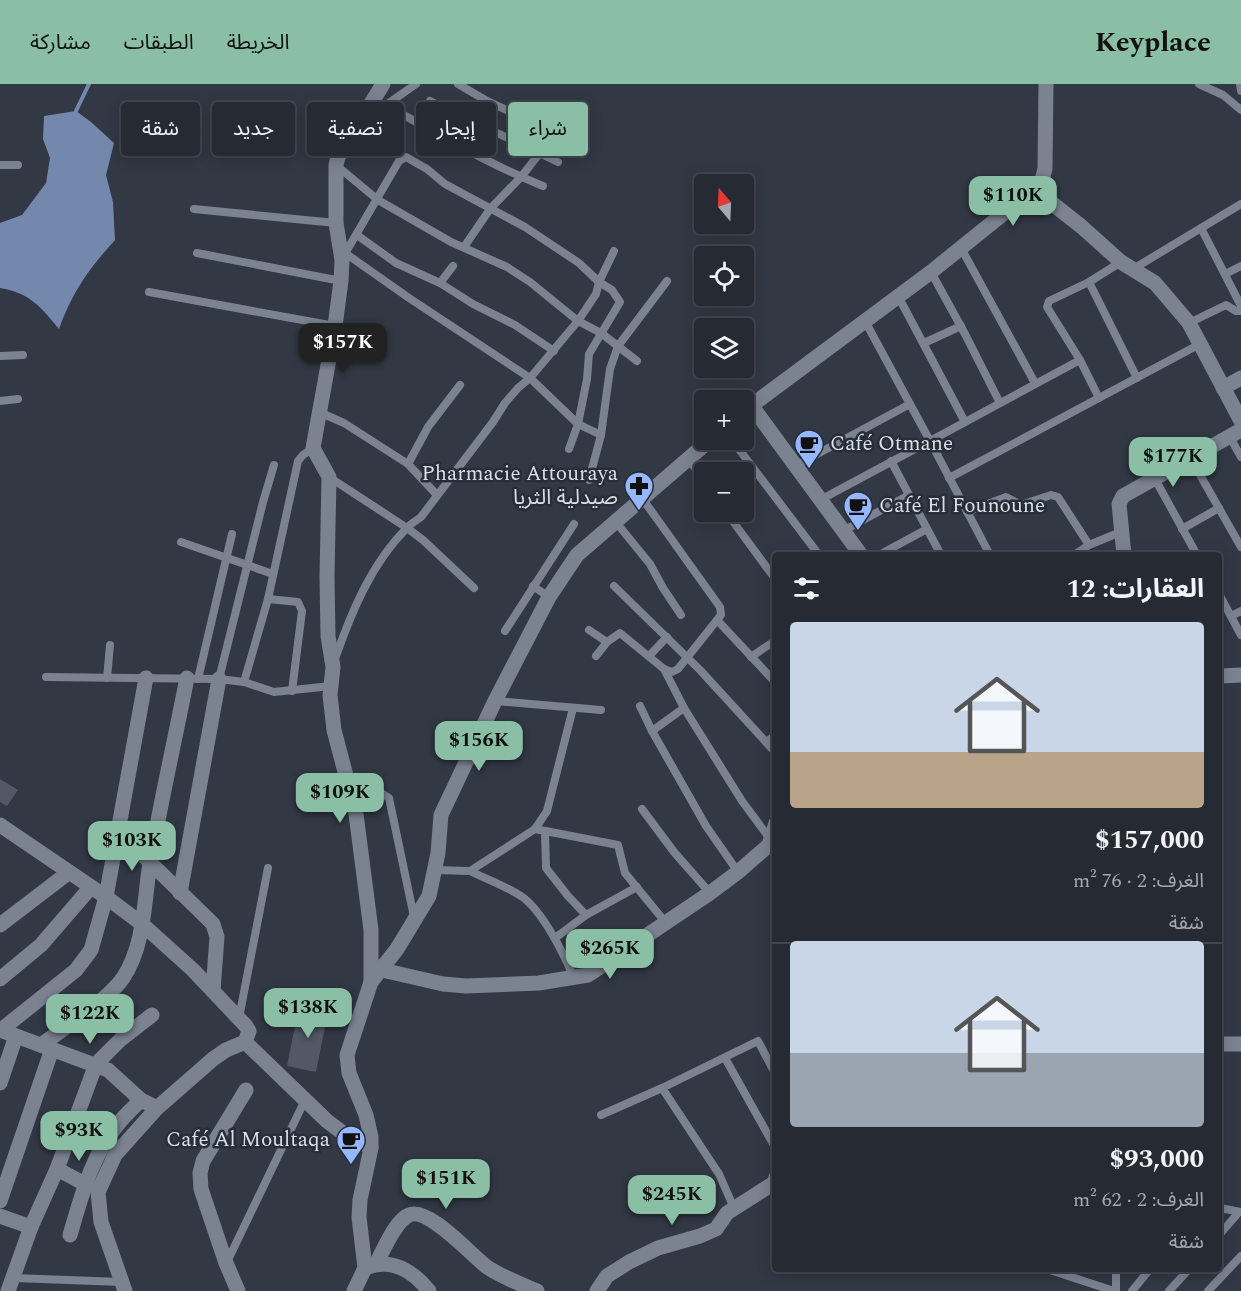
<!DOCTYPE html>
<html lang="ar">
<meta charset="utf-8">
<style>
body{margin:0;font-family:Spectral,"Noto Sans Arabic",serif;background:#32363f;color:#f1f3f6;direction:rtl;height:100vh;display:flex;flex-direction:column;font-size:22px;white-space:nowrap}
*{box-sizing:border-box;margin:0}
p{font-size:20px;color:#a4a7ac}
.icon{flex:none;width:33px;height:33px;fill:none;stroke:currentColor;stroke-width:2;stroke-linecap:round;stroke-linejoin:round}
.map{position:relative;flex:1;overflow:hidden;direction:ltr}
.sheet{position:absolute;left:772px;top:468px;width:450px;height:720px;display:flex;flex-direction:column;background:#262a33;border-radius:6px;box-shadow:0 3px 15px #0003,0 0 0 2px #42464e;direction:rtl}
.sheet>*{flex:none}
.hud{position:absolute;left:18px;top:18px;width:570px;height:54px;direction:rtl;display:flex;gap:12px}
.needle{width:39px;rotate:341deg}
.buttons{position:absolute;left:694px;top:90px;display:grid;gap:12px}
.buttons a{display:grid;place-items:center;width:60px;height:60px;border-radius:6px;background:#262a33;box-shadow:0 3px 15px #0003,0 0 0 2px #42464e;font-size:30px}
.price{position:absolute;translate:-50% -51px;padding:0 14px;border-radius:12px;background:#8abfa5;color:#111;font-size:20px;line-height:39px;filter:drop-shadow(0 2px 3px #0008)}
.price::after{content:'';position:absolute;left:50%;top:36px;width:18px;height:14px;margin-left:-9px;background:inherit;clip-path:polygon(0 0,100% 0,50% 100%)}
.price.on{background:#222;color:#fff}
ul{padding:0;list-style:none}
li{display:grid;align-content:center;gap:12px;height:318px;padding:0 18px}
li+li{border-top:2px solid #42464e}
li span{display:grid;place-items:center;height:186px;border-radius:6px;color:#555}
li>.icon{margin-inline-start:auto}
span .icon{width:108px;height:108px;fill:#fffc;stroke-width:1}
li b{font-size:26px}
h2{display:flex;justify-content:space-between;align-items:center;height:72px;padding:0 18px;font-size:26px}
.chip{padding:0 21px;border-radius:6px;background:#262a33;box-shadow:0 3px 15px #0003,0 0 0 2px #42464e;font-size:21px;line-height:54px}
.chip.on{background:#8abfa5;color:#111}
header{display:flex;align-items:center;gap:36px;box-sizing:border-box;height:84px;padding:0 30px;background:#8abfa5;color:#111}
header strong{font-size:28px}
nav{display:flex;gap:33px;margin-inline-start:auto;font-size:21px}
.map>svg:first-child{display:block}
</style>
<header>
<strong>Keyplace</strong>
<nav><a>الخريطة</a><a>الطبقات</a><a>مشاركة</a></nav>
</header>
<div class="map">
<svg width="1241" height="1207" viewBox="0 0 1241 1207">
<rect width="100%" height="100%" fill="#323844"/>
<path fill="#7487ad" d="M76 27 91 38 114 59 106 91 113 118 115 156C88 186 73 207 59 245 41 223 30 209 0 204V139L22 131 46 99 50 74 43 55 44 32Z"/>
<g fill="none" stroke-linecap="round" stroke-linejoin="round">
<polyline stroke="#7487ad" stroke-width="4" points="76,27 89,0"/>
</g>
<g fill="#525865">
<polygon points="0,695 18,706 7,722 0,718"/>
<polygon points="299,922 328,928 316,988 287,982"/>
</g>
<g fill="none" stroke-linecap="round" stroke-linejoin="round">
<g stroke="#7b8290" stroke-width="8">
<polyline points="458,0 487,17 561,51"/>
<polyline points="1199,0 1223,11 1241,26"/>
<polyline points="1240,0 1241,7"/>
<polyline points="430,17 558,78"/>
<path d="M387 21C437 51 489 80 543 102"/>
<polyline points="366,35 416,0"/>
<polyline points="0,81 18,81"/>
<polyline points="336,81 378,116 451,158 507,183 530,198 578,237 601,249 637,277"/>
<polyline points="194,125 336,139"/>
<polyline points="1201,144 1241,222"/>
<polyline points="357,151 396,179 440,199 473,220 515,241 554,267"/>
<polyline points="464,163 490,125 521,93 539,70"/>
<polyline points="961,164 1035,299"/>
<polyline points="197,169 341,197"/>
<polyline points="345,169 409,214 530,294 578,340 601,351"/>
<polyline points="343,173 399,77 406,73 427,85 445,100 525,143 579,179 599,198 612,206 620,218 589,270 587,295 578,340 569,365"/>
<polyline points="1133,185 1241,120"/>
<polyline points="931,188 965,250 1000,319"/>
<polyline points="1225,190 1241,182"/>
<polyline points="1089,198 1137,294"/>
<polyline points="440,199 453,182"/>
<polyline points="149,208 335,242"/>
<polyline points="898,212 965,338"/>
<polyline points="865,237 930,357 1080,276"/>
<polyline points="1189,239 1226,221 1236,227 1241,227"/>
<polyline points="924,259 961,242"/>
<polyline points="0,272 23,271"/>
<polyline points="1099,314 1080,276 1047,223 1049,217 1089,198 1121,178"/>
<polyline points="0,317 18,315"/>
<polyline points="319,328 344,339 408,380 437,411"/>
<polyline points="1230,353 1241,373"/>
<polyline points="732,356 819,471"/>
<polyline points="688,374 705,398"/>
<polyline points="1191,375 1241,463"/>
<polyline points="891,377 941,471"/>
<polyline points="408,380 428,343 460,301"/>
<polyline points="795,382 910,320"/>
<polyline points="329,393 407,444 423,456 474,504"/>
<polyline points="949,394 1200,260"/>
<polyline points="1155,395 1197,471"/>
<polyline points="589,396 601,351 610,285 618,262 667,197"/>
<polyline points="820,416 930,357 990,471"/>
<polyline points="726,428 776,496"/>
<polyline points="967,428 1006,413 1021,421 1051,411 1058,413 1089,461"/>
<polyline points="615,437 650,480 663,504 681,531"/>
<polyline points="1182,445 1219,424"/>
<polyline points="843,447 909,411"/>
<polyline points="181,458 273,490"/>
<polyline points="879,471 927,445"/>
<polyline points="1074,471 1089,461 1123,447"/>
<polyline points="533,502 549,513"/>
<polyline points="614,502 700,586 776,669"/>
<polyline points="1220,512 1241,551"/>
<polyline points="268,515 298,518 302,527 292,607"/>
<polyline points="1231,532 1241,527"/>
<polyline points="717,536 776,599"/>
<polyline points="589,546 607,558"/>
<polyline points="505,547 574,440"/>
<polyline points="596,572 607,558 620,549 664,585 672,588 678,585 721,531 720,523 642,414"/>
<polyline points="649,572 667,553"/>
<polyline points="751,573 776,556"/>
<path d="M335 575C351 529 371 480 406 445 410 440 416 437 421 433L493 338 505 319 518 304 530 294 578 237 596 210 599 198 614 167"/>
<polyline points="664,585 684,624"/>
<polyline points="46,593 219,595 244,598 274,608 331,602"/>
<polyline points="107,594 110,561"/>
<polyline points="198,595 232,450"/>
<polyline points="219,595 263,418 274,381"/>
<polyline points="244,598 268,515 298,377 303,371 313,364"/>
<polyline points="495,617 601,626"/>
<polyline points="640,622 652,647"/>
<polyline points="766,658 776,651"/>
<polyline points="351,712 383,710 389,714 414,833"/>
<polyline points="642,725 674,768 710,809"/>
<polyline points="535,745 618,761 625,789 666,839"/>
<polyline points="545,747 546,784 568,812 586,831"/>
<polyline points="435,786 470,787 535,745 547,727 573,624"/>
<path d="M470 787C486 795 505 802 521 812 542 826 564 870 574 894"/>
<polyline points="738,788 706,742 652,647 684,624 742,717 770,755"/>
<polyline points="555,854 586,831 637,803"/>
<polyline points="239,934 268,784"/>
<polyline points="725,974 776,1065"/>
<polyline points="662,1004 719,1090 734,1124"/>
<polyline points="601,1031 662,1004 758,957 776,991"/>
<polyline points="1220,1124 1241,1128"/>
<polyline points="1220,1150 1239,1128"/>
<polyline points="227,1178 305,1016"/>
<polyline points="1047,1185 1114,1207"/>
<polyline points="14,1194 121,1198"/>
<polyline points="1116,1207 1116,1185"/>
<polyline points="1132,1207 1150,1185"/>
<polyline points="1169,1207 1189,1185"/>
<polyline points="1208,1207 1241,1172"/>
</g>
<g stroke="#7b8290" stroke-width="15">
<polyline points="1034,105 1042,96 1045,85 1046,0"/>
<polyline points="1223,304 1241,294"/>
<polyline points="751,321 861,471"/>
<polyline points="744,327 931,188 1034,105 1082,143 1121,178 1155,199 1189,239 1241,337"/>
<polyline points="1124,471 1119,420 1123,412 1241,346"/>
<polyline points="1220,592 1241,591"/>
<polyline points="0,741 106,813 142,840 193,886 246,942 249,947 245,958 226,966 213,975 157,1024 115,1071 98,1108 101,1138 125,1207"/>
<polyline points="119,748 213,840 217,853 213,907"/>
<polyline points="180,809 219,595"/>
<polyline points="0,841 68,789"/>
<polyline points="382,886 443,900 466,902 539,899 588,891 710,809 738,788 769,761 776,739"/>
<polyline points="0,895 41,861 91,803"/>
<polyline points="371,898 371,846 356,730 334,646 330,611 333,583 328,552 327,493 329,393 313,364 335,242 341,197 342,176 336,139 336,81 338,73 383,0"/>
<polyline points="0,946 108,986 141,1016 157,1024"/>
<polyline points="1,946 76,886 91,866 106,813 146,594"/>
<polyline points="245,958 327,1037 343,1049 371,1064 360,1116 359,1133 365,1184 354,1207"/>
<polyline points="1220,960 1241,960"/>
<path d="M41 961C64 944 108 916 123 894 145 861 144 816 150 779 161 717 175 655 187 594"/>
<polyline points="0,999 16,952"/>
<polyline points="371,1064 371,1053 366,1031 349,989 347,971 371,898 397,865 429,812 438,769 441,731 495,617 549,513 577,471 710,356"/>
<polyline points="57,1085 85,1100"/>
<polyline points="0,1117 52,965"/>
<polyline points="0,1132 31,1143"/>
<path d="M70 1151C81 1114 92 1070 118 1040 125 1031 133 1024 141 1016"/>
<path d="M376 1180C383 1167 395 1137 409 1131 428 1122 471 1171 487 1183 502 1193 520 1200 537 1207"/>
<path d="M368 1183C393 1174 414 1188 429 1207"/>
<polyline points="8,1207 31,1143 57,1085 96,980 121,955 152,931"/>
<polyline points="238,1207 226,1179 201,1105 200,1089 203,1077 246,1006"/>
<polyline points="597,1207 607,1192 629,1178 658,1164 700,1152 716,1145 727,1129 774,1099 776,1093"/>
</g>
</g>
<defs>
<g id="cafe-pin" transform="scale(1.5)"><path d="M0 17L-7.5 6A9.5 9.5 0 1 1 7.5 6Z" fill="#94b7fd" stroke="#282e39"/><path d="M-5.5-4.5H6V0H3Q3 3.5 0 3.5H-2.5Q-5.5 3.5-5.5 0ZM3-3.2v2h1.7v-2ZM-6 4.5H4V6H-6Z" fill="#111"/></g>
<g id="pharmacy-pin" transform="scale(1.5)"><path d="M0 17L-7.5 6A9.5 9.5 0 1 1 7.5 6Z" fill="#94b7fd" stroke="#282e39"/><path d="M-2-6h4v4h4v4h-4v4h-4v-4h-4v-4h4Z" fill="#111"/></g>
</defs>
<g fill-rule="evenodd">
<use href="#cafe-pin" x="809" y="360"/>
<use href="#pharmacy-pin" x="639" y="402"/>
<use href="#cafe-pin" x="858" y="422"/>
<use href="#cafe-pin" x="351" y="1056"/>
</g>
<g text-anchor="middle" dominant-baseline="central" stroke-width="5" stroke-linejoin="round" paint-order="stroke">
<g font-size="21" fill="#dbdfe7" stroke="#282e39" text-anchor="start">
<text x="830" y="360">Café Otmane</text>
<text x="618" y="390" text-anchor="end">Pharmacie Attouraya<tspan x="618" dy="24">صيدلية الثريا</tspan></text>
<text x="879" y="422">Café El Founoune</text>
<text x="330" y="1056" text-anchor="end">Café Al Moultaqa</text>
</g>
</g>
</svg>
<div class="buttons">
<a><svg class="needle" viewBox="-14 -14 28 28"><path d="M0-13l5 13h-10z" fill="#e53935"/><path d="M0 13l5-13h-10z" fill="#a4a7ac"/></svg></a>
<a><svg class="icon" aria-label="locate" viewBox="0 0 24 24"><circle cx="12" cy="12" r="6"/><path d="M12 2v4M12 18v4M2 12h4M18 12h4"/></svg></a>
<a><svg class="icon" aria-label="layers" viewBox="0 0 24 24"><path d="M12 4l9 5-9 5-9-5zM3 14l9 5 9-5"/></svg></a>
<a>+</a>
<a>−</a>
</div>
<b class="price" style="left:1013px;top:143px">$110K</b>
<b class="price on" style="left:343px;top:290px">$157K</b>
<b class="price" style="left:1173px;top:404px">$177K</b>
<b class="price" style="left:479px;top:688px">$156K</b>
<b class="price" style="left:340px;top:740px">$109K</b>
<b class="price" style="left:132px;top:788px">$103K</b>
<b class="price" style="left:610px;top:896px">$265K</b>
<b class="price" style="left:308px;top:955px">$138K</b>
<b class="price" style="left:90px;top:961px">$122K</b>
<b class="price" style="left:79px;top:1078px">$93K</b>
<b class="price" style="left:446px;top:1126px">$151K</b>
<b class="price" style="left:672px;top:1142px">$245K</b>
<div class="hud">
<a class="chip on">شراء</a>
<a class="chip">إيجار</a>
<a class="chip">تصفية</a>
<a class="chip">جديد</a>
<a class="chip">شقة</a>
</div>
<section class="sheet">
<h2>العقارات: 12<svg class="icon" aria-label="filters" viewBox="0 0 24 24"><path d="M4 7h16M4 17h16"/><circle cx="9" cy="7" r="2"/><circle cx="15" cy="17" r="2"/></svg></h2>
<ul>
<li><span style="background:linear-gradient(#c9d6e8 70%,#b9a48a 0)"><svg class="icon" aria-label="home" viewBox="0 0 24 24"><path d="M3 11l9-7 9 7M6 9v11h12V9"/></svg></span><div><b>$157,000</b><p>الغرف: 2 · 76 m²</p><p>شقة</p></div></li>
<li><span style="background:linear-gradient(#c9d6e8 60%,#9aa5b1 0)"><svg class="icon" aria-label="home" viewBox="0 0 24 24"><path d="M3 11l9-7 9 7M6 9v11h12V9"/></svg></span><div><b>$93,000</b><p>الغرف: 2 · 62 m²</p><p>شقة</p></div></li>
</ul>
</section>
</div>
